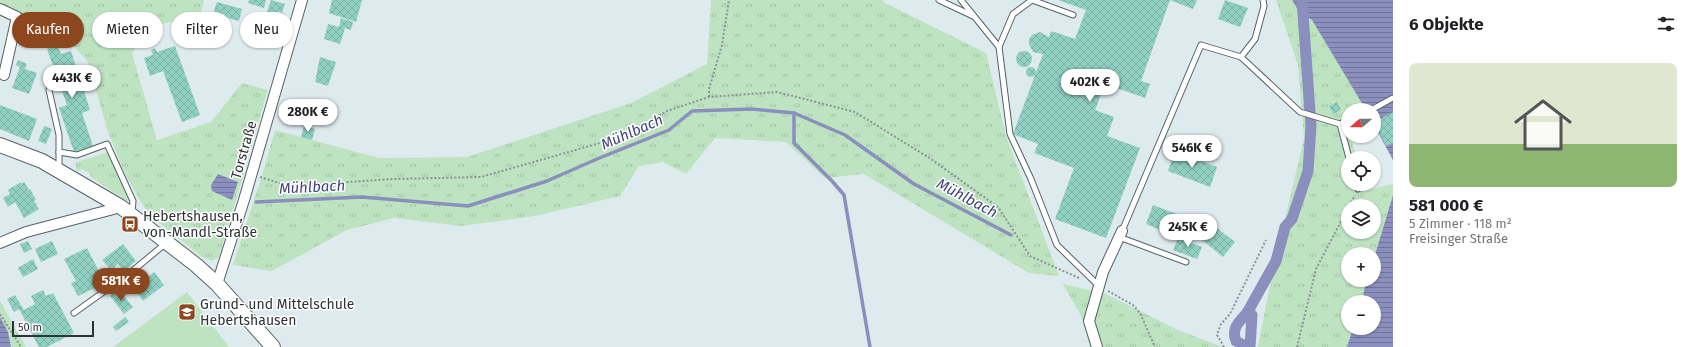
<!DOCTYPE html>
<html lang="de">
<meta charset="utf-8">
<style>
body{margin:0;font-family:"Fira Sans",sans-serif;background:#f6f6f6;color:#202124;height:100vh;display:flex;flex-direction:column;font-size:15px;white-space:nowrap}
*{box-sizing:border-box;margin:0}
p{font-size:13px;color:#757577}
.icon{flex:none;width:22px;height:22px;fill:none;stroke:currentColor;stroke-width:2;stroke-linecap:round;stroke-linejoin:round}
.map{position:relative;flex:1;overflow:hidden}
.sheet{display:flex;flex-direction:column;background:#fff;width:300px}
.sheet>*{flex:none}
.guide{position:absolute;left:12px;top:12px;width:380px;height:36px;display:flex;gap:8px}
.needle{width:26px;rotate:250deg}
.controls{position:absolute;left:1341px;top:103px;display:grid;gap:8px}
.controls a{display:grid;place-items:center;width:40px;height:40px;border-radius:50%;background:#fff;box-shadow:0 1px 3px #0004;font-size:20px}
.scale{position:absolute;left:12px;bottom:10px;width:82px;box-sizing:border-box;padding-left:4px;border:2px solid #2e3335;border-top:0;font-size:11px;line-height:14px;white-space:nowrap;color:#2e3335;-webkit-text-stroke:3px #fff;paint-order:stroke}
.price{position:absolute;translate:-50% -34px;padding:0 9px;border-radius:14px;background:#fff;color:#222;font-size:13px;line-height:26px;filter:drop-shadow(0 1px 2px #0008)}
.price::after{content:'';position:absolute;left:50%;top:24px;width:12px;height:9px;margin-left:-6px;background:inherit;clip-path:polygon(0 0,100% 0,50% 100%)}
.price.active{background:#8c471e;color:#fff}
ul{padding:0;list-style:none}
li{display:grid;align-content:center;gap:8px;height:212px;padding:0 16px}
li+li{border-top:1px solid #e0e0e0}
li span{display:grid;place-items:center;height:124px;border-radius:8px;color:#555}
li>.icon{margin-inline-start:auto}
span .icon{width:72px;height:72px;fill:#fffc;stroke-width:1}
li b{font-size:17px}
h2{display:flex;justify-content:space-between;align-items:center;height:48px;padding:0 16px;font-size:17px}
.tag{padding:0 14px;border-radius:18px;background:#fff;box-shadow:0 1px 3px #0004;font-size:14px;line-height:36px}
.tag.active{background:#8c471e;color:#fff}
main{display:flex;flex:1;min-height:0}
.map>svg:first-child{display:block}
</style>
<main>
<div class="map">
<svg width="1393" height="347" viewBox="0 0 1393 347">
<defs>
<pattern id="grass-tufts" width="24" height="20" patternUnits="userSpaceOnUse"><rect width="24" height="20" fill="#bee3c1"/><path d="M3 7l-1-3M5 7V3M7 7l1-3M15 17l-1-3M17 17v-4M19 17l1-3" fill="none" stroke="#a4c3a6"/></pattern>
<pattern id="water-rules" width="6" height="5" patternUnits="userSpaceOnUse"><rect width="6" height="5" fill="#8a8fbd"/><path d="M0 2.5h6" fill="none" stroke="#71759a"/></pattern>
<pattern id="building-cross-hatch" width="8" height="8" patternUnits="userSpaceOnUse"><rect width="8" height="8" fill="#8fd0c2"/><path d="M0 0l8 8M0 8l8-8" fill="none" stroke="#7cb3a7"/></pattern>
</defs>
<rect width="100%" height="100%" fill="#deebee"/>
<g fill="url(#grass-tufts)" fill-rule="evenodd">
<polygon points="0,0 204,0 200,17 149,26 132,53 157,140 211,122 242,83 268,90 248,156 240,154 236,171 244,173 219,257 212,261 202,257 148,214 124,172 107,129 88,62 63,34 0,6"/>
<polygon points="711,0 884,0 883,2 986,53 1006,136 1059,276 1029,273 864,174 825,178 786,142 715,138 686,174 663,162 639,166 620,196 535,216 461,226 394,218 347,230 272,271 233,265 263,172 275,130 379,158 467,157 631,103 707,64"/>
<path d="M1276 0H1292L1300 13 1312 20 1366 106 1358 110H1348L1347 116 1348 136H1351L1356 158H1348V184H1361L1363 191 1393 184V195L1374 258V254H1348V280H1367L1361 302H1348V328H1353L1347 347H1258L1271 279 1304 138 1298 65ZM1348 206H1374V232H1348Z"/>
<polygon points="108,152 128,194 129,202 92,178 89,173 81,169 77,172 75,164 77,162"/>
<polygon points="1063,284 1106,294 1180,331 1223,347 1090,347 1081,316"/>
<polygon points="0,301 26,347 11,347 8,332 0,317"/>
</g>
<polygon fill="#bee3c1" points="187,292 229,347 113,347"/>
<g fill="url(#water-rules)">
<polygon points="1292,0 1393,0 1393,160 1374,125 1374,110 1366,110 1312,20 1300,13"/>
<polygon points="218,174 238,182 232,200 212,191 211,185"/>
<polygon points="1393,195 1393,347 1347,347 1353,328 1374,328 1374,302 1361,302 1367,280 1374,280 1374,258"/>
<polygon points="0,317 8,332 11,347 0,347"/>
</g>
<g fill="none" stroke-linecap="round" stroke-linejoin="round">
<g stroke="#8a8fbd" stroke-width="3.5">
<polyline points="794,113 794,143 832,181 844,195 870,347"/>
<polyline points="256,202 362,197 468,206 547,181 597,159 669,130 692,111 752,109 794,113 845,135 914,184 1011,235"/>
</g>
<g stroke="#8a8fbd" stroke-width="11">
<path d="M1247 347 1236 341C1231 328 1239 322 1247 313"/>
<polyline points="1250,347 1252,315 1247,313 1276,261 1285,227 1292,219 1308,171 1311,126 1302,0"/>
</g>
</g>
<g fill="url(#building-cross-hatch)">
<polygon points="249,0 266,0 264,8 248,3"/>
<polygon points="271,0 285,4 282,13 285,14 283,21 266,15"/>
<polygon points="332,0 362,0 356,22 329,13"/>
<polygon points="1058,0 1170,0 1141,81 1150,84 1145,98 1105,84 1095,110 1114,117 1107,136 1140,148 1106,238 1055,219 1074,168 1034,153 1038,144 1013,134 1043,54 1033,52 1029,44 1029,39 1032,35 1040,32 1049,37 1051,31 1075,39 1086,10"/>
<polygon points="1170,0 1197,0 1193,9"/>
<polygon points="1225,0 1248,8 1240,27 1218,19"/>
<polygon points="217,2 242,9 239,21 213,14"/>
<polygon points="341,18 353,22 351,30 345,28 340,44 324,39 328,24 339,27"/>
<polygon points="57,45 61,54 71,51 90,110 82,113 93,146 74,152 59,108 67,105 47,49"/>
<polygon points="175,46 200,115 182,122 163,71 150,76 144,58 153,55 151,50 155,48 157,52"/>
<circle cx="1024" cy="59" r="8"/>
<polygon points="320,57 336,62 328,86 315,82"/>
<polygon points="18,60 27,64 25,69 37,73 29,94 12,88 20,67 16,65"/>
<circle cx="1031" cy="72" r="5"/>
<polygon points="295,102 312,107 306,125 290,120"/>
<polygon points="1337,102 1341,110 1333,114 1329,106"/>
<polygon points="0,105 37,119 29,141 0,129"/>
<polygon points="1393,112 1393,143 1386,146 1374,122"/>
<polygon points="44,126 52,129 46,144 38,141"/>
<polygon points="304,126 315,129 312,140 301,137"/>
<polygon points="1175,151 1217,167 1210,187 1168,171"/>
<polygon points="21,182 22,184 24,182 29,190 30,189 36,200 34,201 39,209 24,218 15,202 8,207 3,198 10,194 8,190"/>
<polygon points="1153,205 1179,215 1171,234 1146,224"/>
<polygon points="1213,225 1235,242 1223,257 1202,240"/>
<polygon points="1178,238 1202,247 1197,259 1173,250"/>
<polygon points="28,241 32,249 24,253 20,244"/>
<polygon points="52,241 58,254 41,262 35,249"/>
<polygon points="123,244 136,261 124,271 118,264 111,270 102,260"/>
<polygon points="87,248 105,283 78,296 71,283 76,281 64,259"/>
<polygon points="33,259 38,269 23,277 18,268"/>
<polygon points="154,272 164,285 143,301 134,288"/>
<polygon points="128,285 132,289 126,294 122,289"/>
<polygon points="118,289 133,307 124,314 110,296"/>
<polygon points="43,290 46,296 53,293 74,333 47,347 39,347 19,309 14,312 7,299 15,295 24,310 35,304 31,296"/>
<polygon points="125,317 129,322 116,331 113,327"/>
</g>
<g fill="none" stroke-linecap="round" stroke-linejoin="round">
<g stroke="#566264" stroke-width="7">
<g id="service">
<polyline points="939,0 973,16"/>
<polyline points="961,0 999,47"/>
<polyline points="1073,15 1032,0 1013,14 999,47 1010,134 1031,179 1057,245 1099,286"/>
<polyline points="1241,57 1255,39 1264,6 1263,0"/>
<polyline points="49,90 59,135 59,169"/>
<polyline points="1371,110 1393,98"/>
<polyline points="1340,124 1348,120"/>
<polyline points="59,152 77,155 107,144 133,201 132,212"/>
<polyline points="1357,184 1358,189"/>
<polyline points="1122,231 1201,45 1241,57 1300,112 1340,124 1349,158"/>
<polyline points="1119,237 1186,262"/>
<polyline points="74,313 130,273 165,244"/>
</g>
</g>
<g stroke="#566264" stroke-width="12">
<g id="minor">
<polyline points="0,9 17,17 4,75"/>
<polyline points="0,243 26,232 121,207"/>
<polyline points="217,284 244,200 302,0"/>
<polyline points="1097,347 1089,321 1103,272 1122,231"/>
</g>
</g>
<g stroke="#566264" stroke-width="16">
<polyline id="secondary" points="0,145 42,161 121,207 196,265 217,284 273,347"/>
</g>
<g stroke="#8b9497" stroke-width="2" stroke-dasharray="2 2" stroke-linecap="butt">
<polyline points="709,97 709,89 722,45 729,0"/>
<polyline points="260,177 289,186 393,179 481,177 621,137 667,111 709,97 777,92 855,112 931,159 998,207 1030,256 1079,278"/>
<polyline points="1349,206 1355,195"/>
<polyline points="1108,291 1133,305 1140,313 1155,347"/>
<polyline points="0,314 21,347"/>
<polyline points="1224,347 1217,335 1221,324 1230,314 1266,240"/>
<polyline points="1297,347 1316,269 1348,208"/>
</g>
<use href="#service" stroke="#fff" stroke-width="5"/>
<use href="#minor" stroke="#fff" stroke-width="10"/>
<use href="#secondary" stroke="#fff" stroke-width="14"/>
</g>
<defs>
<g id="bus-square" transform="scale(0.9)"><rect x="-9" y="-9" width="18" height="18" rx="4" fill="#8c471e" stroke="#fff"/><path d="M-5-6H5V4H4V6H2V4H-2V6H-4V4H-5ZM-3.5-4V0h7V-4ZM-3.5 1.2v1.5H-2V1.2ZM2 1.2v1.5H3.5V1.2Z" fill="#fff"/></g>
<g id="school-square" transform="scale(0.9)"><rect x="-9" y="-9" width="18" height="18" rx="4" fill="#8c471e" stroke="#fff"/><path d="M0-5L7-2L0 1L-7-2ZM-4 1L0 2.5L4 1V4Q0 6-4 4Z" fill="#fff"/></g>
</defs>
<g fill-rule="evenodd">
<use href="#bus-square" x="130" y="224"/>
<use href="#school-square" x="187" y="312"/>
</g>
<g text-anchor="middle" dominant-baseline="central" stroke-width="3" stroke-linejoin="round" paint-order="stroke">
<g font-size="14" fill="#2e3335" stroke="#fff">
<text transform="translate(244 150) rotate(-74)">Torstraße</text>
</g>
<g font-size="14" fill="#2e3335" stroke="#fff" text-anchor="start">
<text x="143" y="216">Hebertshausen,<tspan x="143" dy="16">von-Mandl-Straße</tspan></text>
<text x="200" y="304">Grund- und Mittelschule<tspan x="200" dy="16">Hebertshausen</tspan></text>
</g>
<g font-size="15" font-style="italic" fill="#40427e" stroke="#fff">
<text transform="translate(632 132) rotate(-24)">Mühlbach</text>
<text transform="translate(312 187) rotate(-3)">Mühlbach</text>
<text transform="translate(967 198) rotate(28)">Mühlbach</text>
</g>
</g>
</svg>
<div class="controls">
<a><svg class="needle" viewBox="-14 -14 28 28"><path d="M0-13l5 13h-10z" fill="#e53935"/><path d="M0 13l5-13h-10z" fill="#757577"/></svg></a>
<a><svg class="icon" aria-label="locate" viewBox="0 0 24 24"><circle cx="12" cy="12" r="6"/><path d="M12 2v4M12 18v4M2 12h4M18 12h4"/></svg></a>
<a><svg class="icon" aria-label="layers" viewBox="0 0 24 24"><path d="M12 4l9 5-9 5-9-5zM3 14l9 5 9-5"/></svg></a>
<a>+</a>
<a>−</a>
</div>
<div class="scale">50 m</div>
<b class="price" style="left:72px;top:99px">443K €</b>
<b class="price" style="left:1090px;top:103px">402K €</b>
<b class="price" style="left:308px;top:133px">280K €</b>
<b class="price" style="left:1192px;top:169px">546K €</b>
<b class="price" style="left:1188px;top:248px">245K €</b>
<b class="price active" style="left:121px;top:302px">581K €</b>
<div class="guide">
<a class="tag active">Kaufen</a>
<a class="tag">Mieten</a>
<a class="tag">Filter</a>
<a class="tag">Neu</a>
</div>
</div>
<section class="sheet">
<h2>6 Objekte<svg class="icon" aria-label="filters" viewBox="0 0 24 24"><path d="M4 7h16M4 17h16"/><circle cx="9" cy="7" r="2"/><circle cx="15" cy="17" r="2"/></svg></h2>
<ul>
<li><span style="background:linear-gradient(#dfe7d0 65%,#8fb573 0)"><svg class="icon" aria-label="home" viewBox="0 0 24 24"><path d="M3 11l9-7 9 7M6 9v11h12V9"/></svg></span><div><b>581 000 €</b><p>5 Zimmer · 118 m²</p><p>Freisinger Straße</p></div></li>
</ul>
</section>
</main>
